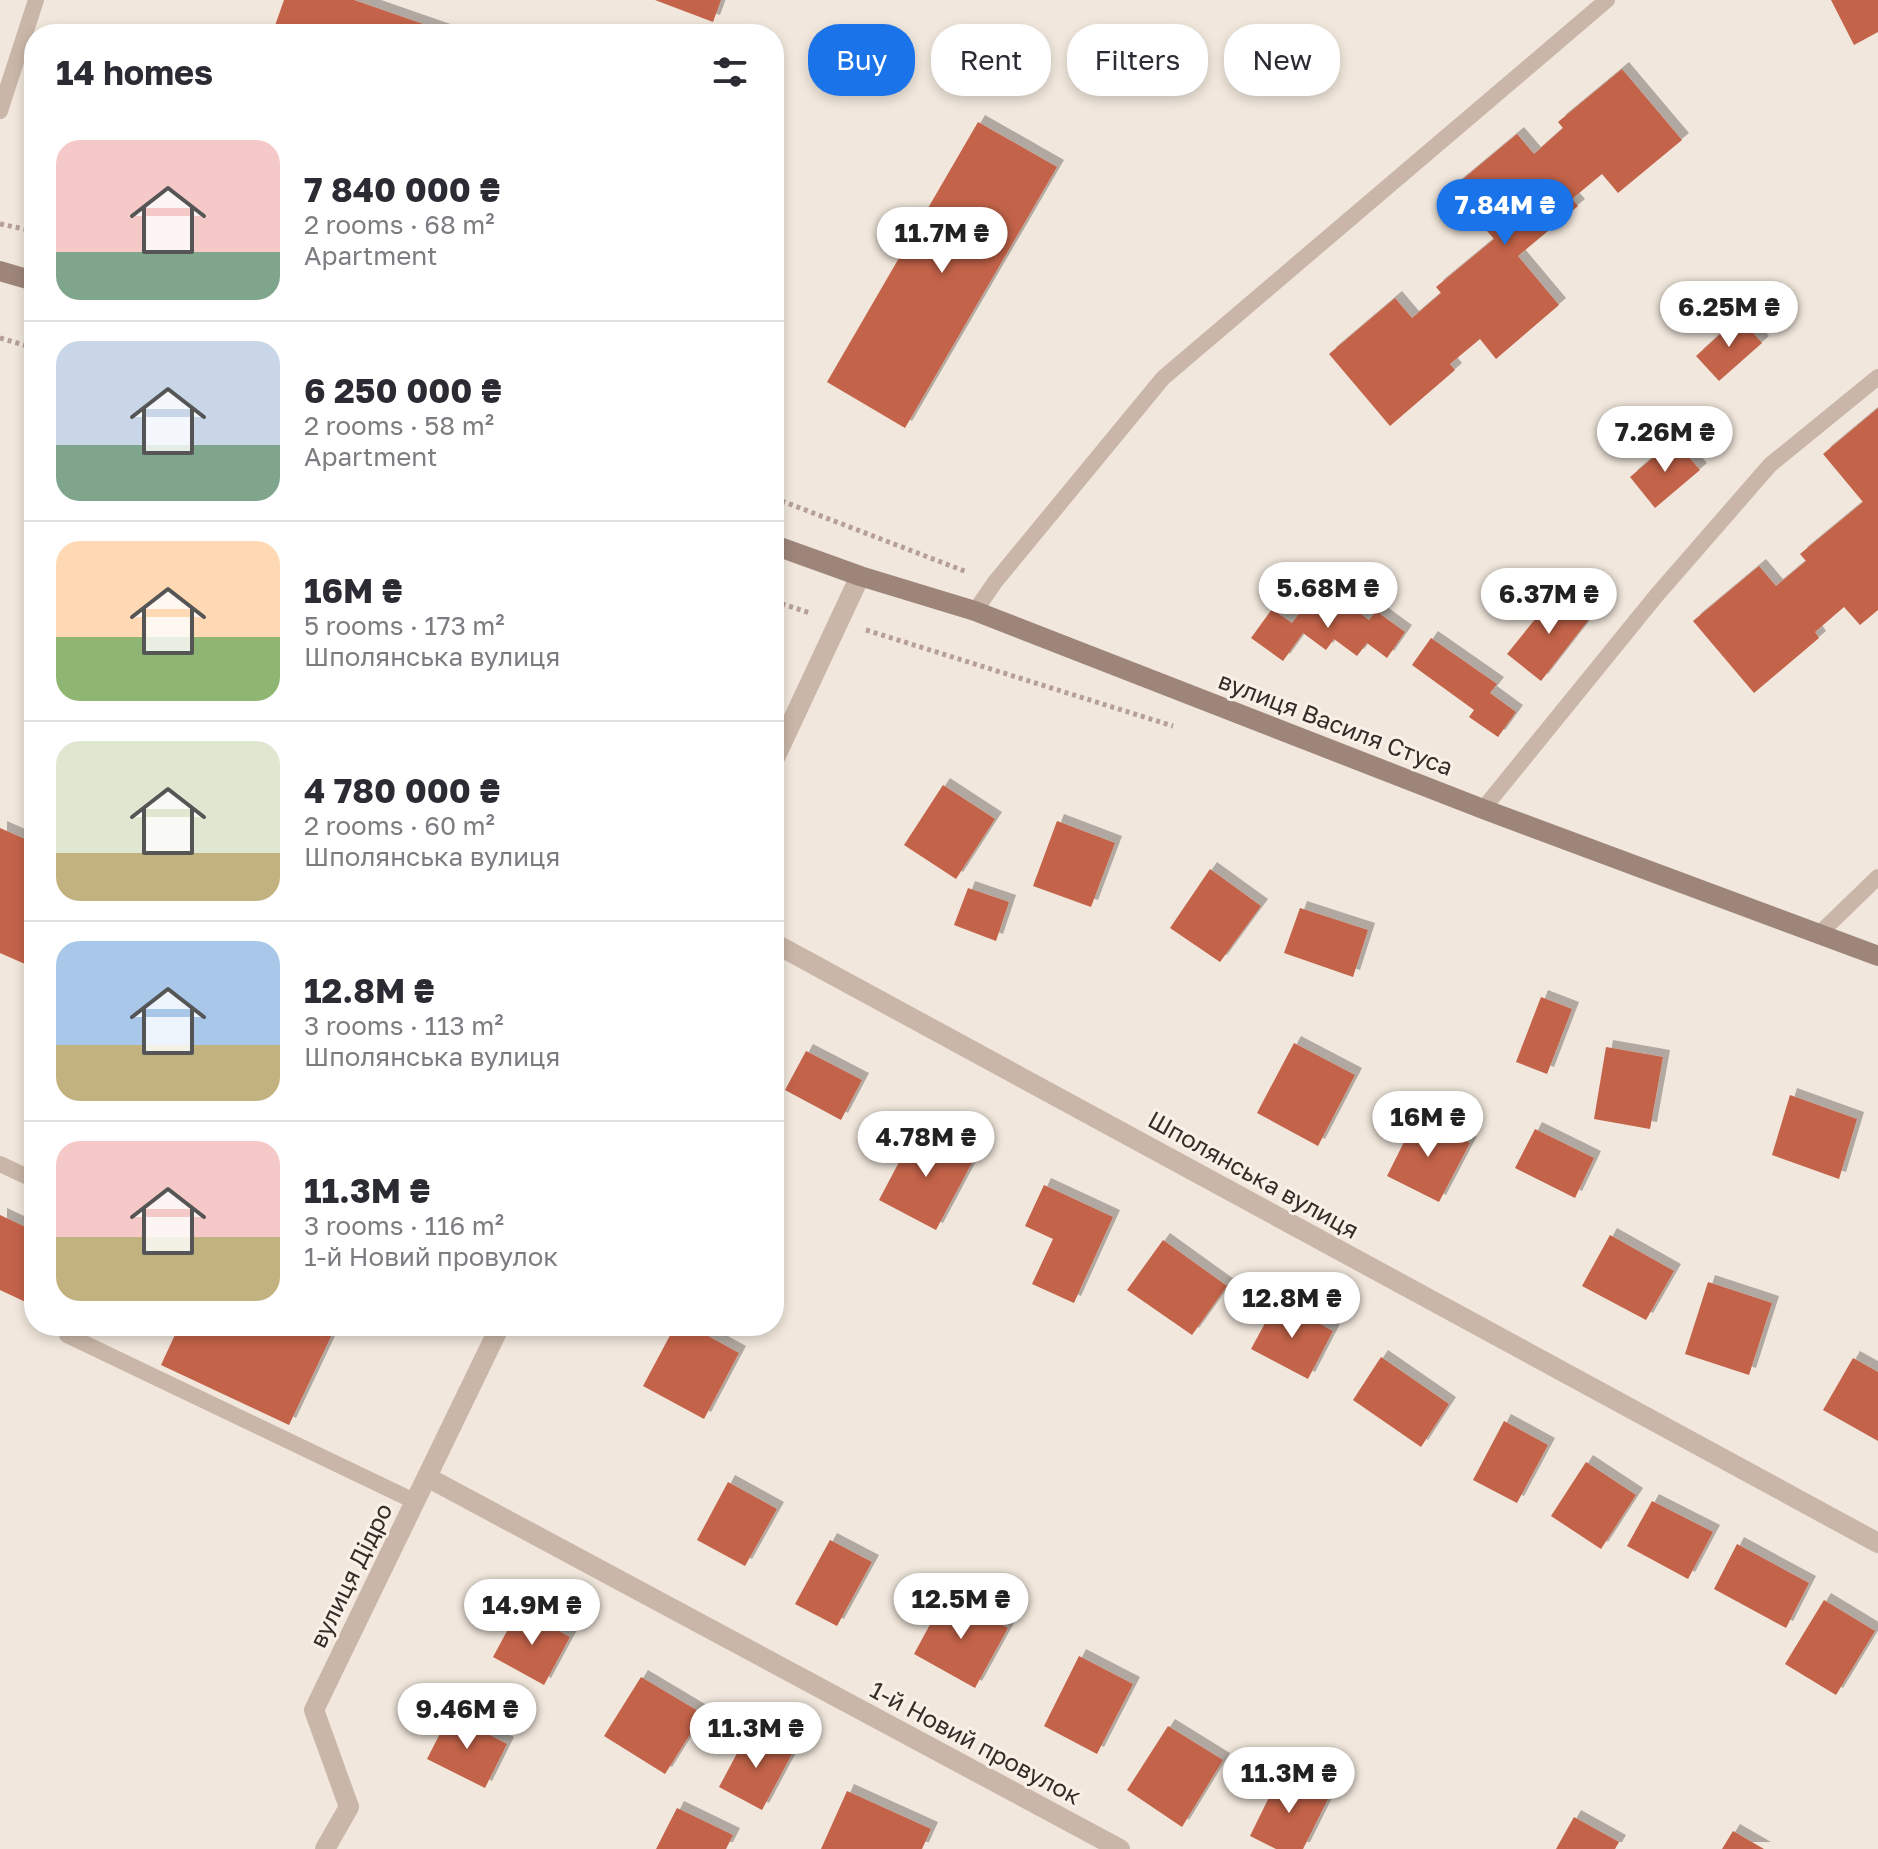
<!DOCTYPE html>
<meta charset="utf-8">
<style>
body{margin:0;font-family:"Golos Text",sans-serif;background:#f7f7f7;color:#2b2b33;height:100vh;display:flex;flex-direction:column;font-size:30px;white-space:nowrap}
*{box-sizing:border-box;margin:0}
p{font-size:26px;color:#7c7c81}
.icon{flex:none;width:44px;height:44px;fill:none;stroke:currentColor;stroke-width:2;stroke-linecap:round;stroke-linejoin:round}
.map{position:relative;flex:1;overflow:hidden}
.sheet{position:absolute;left:24px;top:24px;width:760px;height:1312px;display:flex;flex-direction:column;background:#fff;border-radius:32px;box-shadow:0 4px 12px #0003}
.sheet>*{flex:none}
.top-card{position:absolute;left:808px;top:24px;width:760px;height:72px;display:flex;gap:16px}
.price{position:absolute;translate:-50% -68px;padding:0 18px;border-radius:28px;background:#fff;color:#222;font-size:26px;line-height:52px;filter:drop-shadow(0 2px 4px #0008)}
.price::after{content:'';position:absolute;left:50%;top:48px;width:24px;height:18px;margin-left:-12px;background:inherit;clip-path:polygon(0 0,100% 0,50% 100%)}
.price.selected{background:#1a73e8;color:#fff}
ul{padding:0;list-style:none}
li{display:flex;align-items:center;gap:24px;height:200px;padding:0 32px}
li+li{border-top:2px solid #e1e1e2}
li span{display:grid;place-items:center;flex:none;width:224px;height:160px;border-radius:24px;color:#555}
li>.icon{margin-inline-start:auto}
span .icon{width:96px;height:96px;fill:#fffc;stroke-width:1}
li b{font-size:34px}
h2{display:flex;justify-content:space-between;align-items:center;height:96px;padding:0 32px;font-size:34px}
.pill{padding:0 28px;border-radius:32px;background:#fff;box-shadow:0 4px 12px #0003;font-size:28px;line-height:72px}
.pill.selected{background:#1a73e8;color:#fff}
.map>svg:first-child{display:block}
</style>
<div class="map">
<svg width="1878" height="1849" viewBox="0 0 1878 1849">
<defs>
<filter id="shadow"><feDropShadow dx="7" dy="-7" stdDeviation="0" flood-color="#0004"/></filter>
</defs>
<rect width="100%" height="100%" fill="#f1e7dc"/>
<g fill="#c36349" filter="url(#shadow)">
<polygon points="284,0 354,0 452,34 272,34"/>
<polygon points="655,0 721,0 713,22"/>
<polygon points="1831,0 1878,0 1878,32 1854,45"/>
<polygon points="1622,69 1682,140 1618,193 1602,174 1572,199 1578,206 1518,256 1559,305 1496,359 1480,339 1450,364 1455,370 1390,426 1329,354 1395,298 1412,318 1441,293 1436,287 1494,239 1451,189 1517,134 1534,154 1563,128 1558,122"/>
<polygon points="978,122 1057,167 905,428 827,382"/>
<polygon points="1739,317 1762,343 1719,381 1696,356"/>
<polygon points="1878,408 1878,610 1860,625 1844,607 1815,632 1819,638 1754,693 1693,621 1759,566 1776,586 1806,561 1800,554 1863,502 1823,454"/>
<polygon points="1674,440 1700,470 1655,508 1630,477"/>
<polygon points="1557,592 1590,618 1541,681 1507,654"/>
<polygon points="1311,597 1337,616 1346,603 1369,620 1376,611 1405,632 1387,658 1367,643 1357,656 1334,639 1326,650 1303,633 1283,661 1251,638 1272,609 1292,623"/>
<polygon points="1431,638 1497,684 1490,693 1516,712 1498,737 1469,717 1474,710 1412,665"/>
<polygon points="943,785 995,819 956,879 904,845"/>
<polygon points="1057,821 1115,843 1091,907 1033,886"/>
<polygon points="0,828 34,843 34,968 0,953"/>
<polygon points="1210,869 1261,906 1220,962 1170,928"/>
<polygon points="968,888 1009,902 996,941 954,925"/>
<polygon points="1300,908 1368,930 1353,977 1284,953"/>
<polygon points="1541,997 1572,1009 1547,1074 1516,1062"/>
<polygon points="1294,1043 1355,1075 1318,1146 1257,1113"/>
<polygon points="1606,1047 1663,1057 1650,1129 1594,1119"/>
<polygon points="806,1051 862,1080 841,1120 785,1090"/>
<polygon points="1790,1095 1857,1119 1839,1179 1772,1155"/>
<polygon points="1417,1116 1470,1143 1439,1202 1387,1176"/>
<polygon points="917,1128 974,1159 936,1230 879,1200"/>
<polygon points="1535,1129 1594,1158 1575,1198 1515,1168"/>
<polygon points="1044,1185 1113,1217 1074,1303 1032,1284 1053,1239 1025,1226"/>
<polygon points="0,1215 34,1231 34,1306 0,1290"/>
<polygon points="1610,1235 1674,1271 1646,1320 1582,1286"/>
<polygon points="1163,1240 1227,1286 1192,1335 1127,1290"/>
<polygon points="1708,1282 1772,1303 1749,1375 1685,1354"/>
<polygon points="1277,1301 1333,1331 1308,1379 1251,1349"/>
<polygon points="179,1326 336,1326 289,1425 161,1365"/>
<polygon points="675,1326 690,1326 739,1353 704,1419 643,1386"/>
<polygon points="1381,1357 1449,1404 1421,1447 1353,1400"/>
<polygon points="1853,1358 1878,1372 1878,1441 1823,1410"/>
<polygon points="1504,1421 1548,1445 1517,1503 1473,1480"/>
<polygon points="1586,1462 1636,1495 1601,1549 1551,1516"/>
<polygon points="728,1482 777,1509 745,1566 697,1540"/>
<polygon points="1652,1501 1713,1532 1688,1579 1627,1546"/>
<polygon points="830,1540 872,1562 837,1626 795,1604"/>
<polygon points="1737,1544 1809,1583 1786,1628 1714,1589"/>
<polygon points="947,1593 1008,1628 975,1688 914,1654"/>
<polygon points="1824,1600 1875,1631 1836,1695 1785,1664"/>
<polygon points="519,1609 570,1637 544,1685 493,1657"/>
<polygon points="1079,1656 1133,1684 1097,1754 1044,1726"/>
<polygon points="641,1677 703,1714 665,1774 604,1736"/>
<polygon points="450,1714 507,1744 485,1788 427,1759"/>
<polygon points="1168,1726 1223,1760 1182,1827 1127,1790"/>
<polygon points="749,1731 792,1754 762,1810 719,1787"/>
<polygon points="1281,1773 1329,1797 1303,1849 1276,1849 1250,1836"/>
<polygon points="847,1791 931,1829 922,1849 821,1849"/>
<polygon points="677,1808 733,1835 726,1849 656,1849"/>
<polygon points="1574,1817 1619,1842 1615,1849 1556,1849"/>
<polygon points="1733,1831 1764,1849 1722,1849"/>
</g>
<g fill="none" stroke-linecap="round" stroke-linejoin="round">
<g stroke="#b5a093" stroke-width="5" stroke-dasharray="4 4" stroke-linecap="butt">
<polyline points="0,224 34,231"/>
<polyline points="0,338 34,348"/>
<polyline points="774,498 967,572"/>
<polyline points="774,601 810,613"/>
<polyline points="866,630 1173,726"/>
</g>
<g stroke="#c9b6a8" stroke-width="16">
<polyline points="0,111 36,0"/>
<polyline points="975,611 995,582 1163,378 1607,0"/>
<polyline points="1483,809 1656,596 1770,465 1878,377"/>
<polyline points="1819,934 1878,877"/>
<polyline points="0,1164 34,1180"/>
<polyline points="71,1326 67,1335 414,1501"/>
</g>
<g stroke="#c9b6a8" stroke-width="20">
<polyline points="774,760 860,576"/>
<polyline points="774,943 1878,1543"/>
<polyline points="427,1477 1120,1849"/>
<polyline points="325,1849 349,1807 314,1710 500,1326"/>
</g>
<g stroke="#9d857a" stroke-width="20">
<polyline points="0,271 34,281"/>
<polyline points="774,545 860,576 975,611 1483,809 1878,956"/>
</g>
</g>
<g text-anchor="middle" dominant-baseline="central" stroke-width="6" stroke-linejoin="round" paint-order="stroke">
<g font-size="24" fill="#362c28" stroke="#f9f1e8">
<text transform="translate(1336 723) rotate(21)">вулиця Василя Стуса</text>
<text transform="translate(1254 1174) rotate(29)">Шполянська вулиця</text>
<text transform="translate(350 1575) rotate(-64)">вулиця Дідро</text>
<text transform="translate(976 1742) rotate(28)">1-й Новий провулок</text>
</g>
</g>
</svg>
<b class="price selected" style="left:1505px;top:247px">7.84M ₴</b>
<b class="price" style="left:942px;top:275px">11.7M ₴</b>
<b class="price" style="left:1729px;top:349px">6.25M ₴</b>
<b class="price" style="left:1665px;top:474px">7.26M ₴</b>
<b class="price" style="left:1328px;top:630px">5.68M ₴</b>
<b class="price" style="left:1549px;top:636px">6.37M ₴</b>
<b class="price" style="left:1428px;top:1159px">16M ₴</b>
<b class="price" style="left:926px;top:1179px">4.78M ₴</b>
<b class="price" style="left:1292px;top:1340px">12.8M ₴</b>
<b class="price" style="left:961px;top:1641px">12.5M ₴</b>
<b class="price" style="left:532px;top:1647px">14.9M ₴</b>
<b class="price" style="left:467px;top:1751px">9.46M ₴</b>
<b class="price" style="left:756px;top:1770px">11.3M ₴</b>
<b class="price" style="left:1289px;top:1815px">11.3M ₴</b>
<div class="top-card">
<a class="pill selected">Buy</a>
<a class="pill">Rent</a>
<a class="pill">Filters</a>
<a class="pill">New</a>
</div>
<section class="sheet">
<h2>14 homes<svg class="icon" aria-label="filters" viewBox="0 0 24 24"><path d="M4 7h16M4 17h16"/><circle cx="9" cy="7" r="2"/><circle cx="15" cy="17" r="2"/></svg></h2>
<ul>
<li><span style="background:linear-gradient(#f6c9c9 70%,#7fa58c 0)"><svg class="icon" aria-label="home" viewBox="0 0 24 24"><path d="M3 11l9-7 9 7M6 9v11h12V9"/></svg></span><div><b>7 840 000 ₴</b><p>2 rooms · 68 m²</p><p>Apartment</p></div></li>
<li><span style="background:linear-gradient(#c9d6e8 65%,#7fa58c 0)"><svg class="icon" aria-label="home" viewBox="0 0 24 24"><path d="M3 11l9-7 9 7M6 9v11h12V9"/></svg></span><div><b>6 250 000 ₴</b><p>2 rooms · 58 m²</p><p>Apartment</p></div></li>
<li><span style="background:linear-gradient(#ffd9b3 60%,#8fb573 0)"><svg class="icon" aria-label="home" viewBox="0 0 24 24"><path d="M3 11l9-7 9 7M6 9v11h12V9"/></svg></span><div><b>16M ₴</b><p>5 rooms · 173 m²</p><p>Шполянська вулиця</p></div></li>
<li><span style="background:linear-gradient(#dfe7d0 70%,#c2b280 0)"><svg class="icon" aria-label="home" viewBox="0 0 24 24"><path d="M3 11l9-7 9 7M6 9v11h12V9"/></svg></span><div><b>4 780 000 ₴</b><p>2 rooms · 60 m²</p><p>Шполянська вулиця</p></div></li>
<li><span style="background:linear-gradient(#a9c7e8 65%,#c2b280 0)"><svg class="icon" aria-label="home" viewBox="0 0 24 24"><path d="M3 11l9-7 9 7M6 9v11h12V9"/></svg></span><div><b>12.8M ₴</b><p>3 rooms · 113 m²</p><p>Шполянська вулиця</p></div></li>
<li><span style="background:linear-gradient(#f6c9c9 60%,#c2b280 0)"><svg class="icon" aria-label="home" viewBox="0 0 24 24"><path d="M3 11l9-7 9 7M6 9v11h12V9"/></svg></span><div><b>11.3M ₴</b><p>3 rooms · 116 m²</p><p>1-й Новий провулок</p></div></li>
</ul>
</section>
</div>
